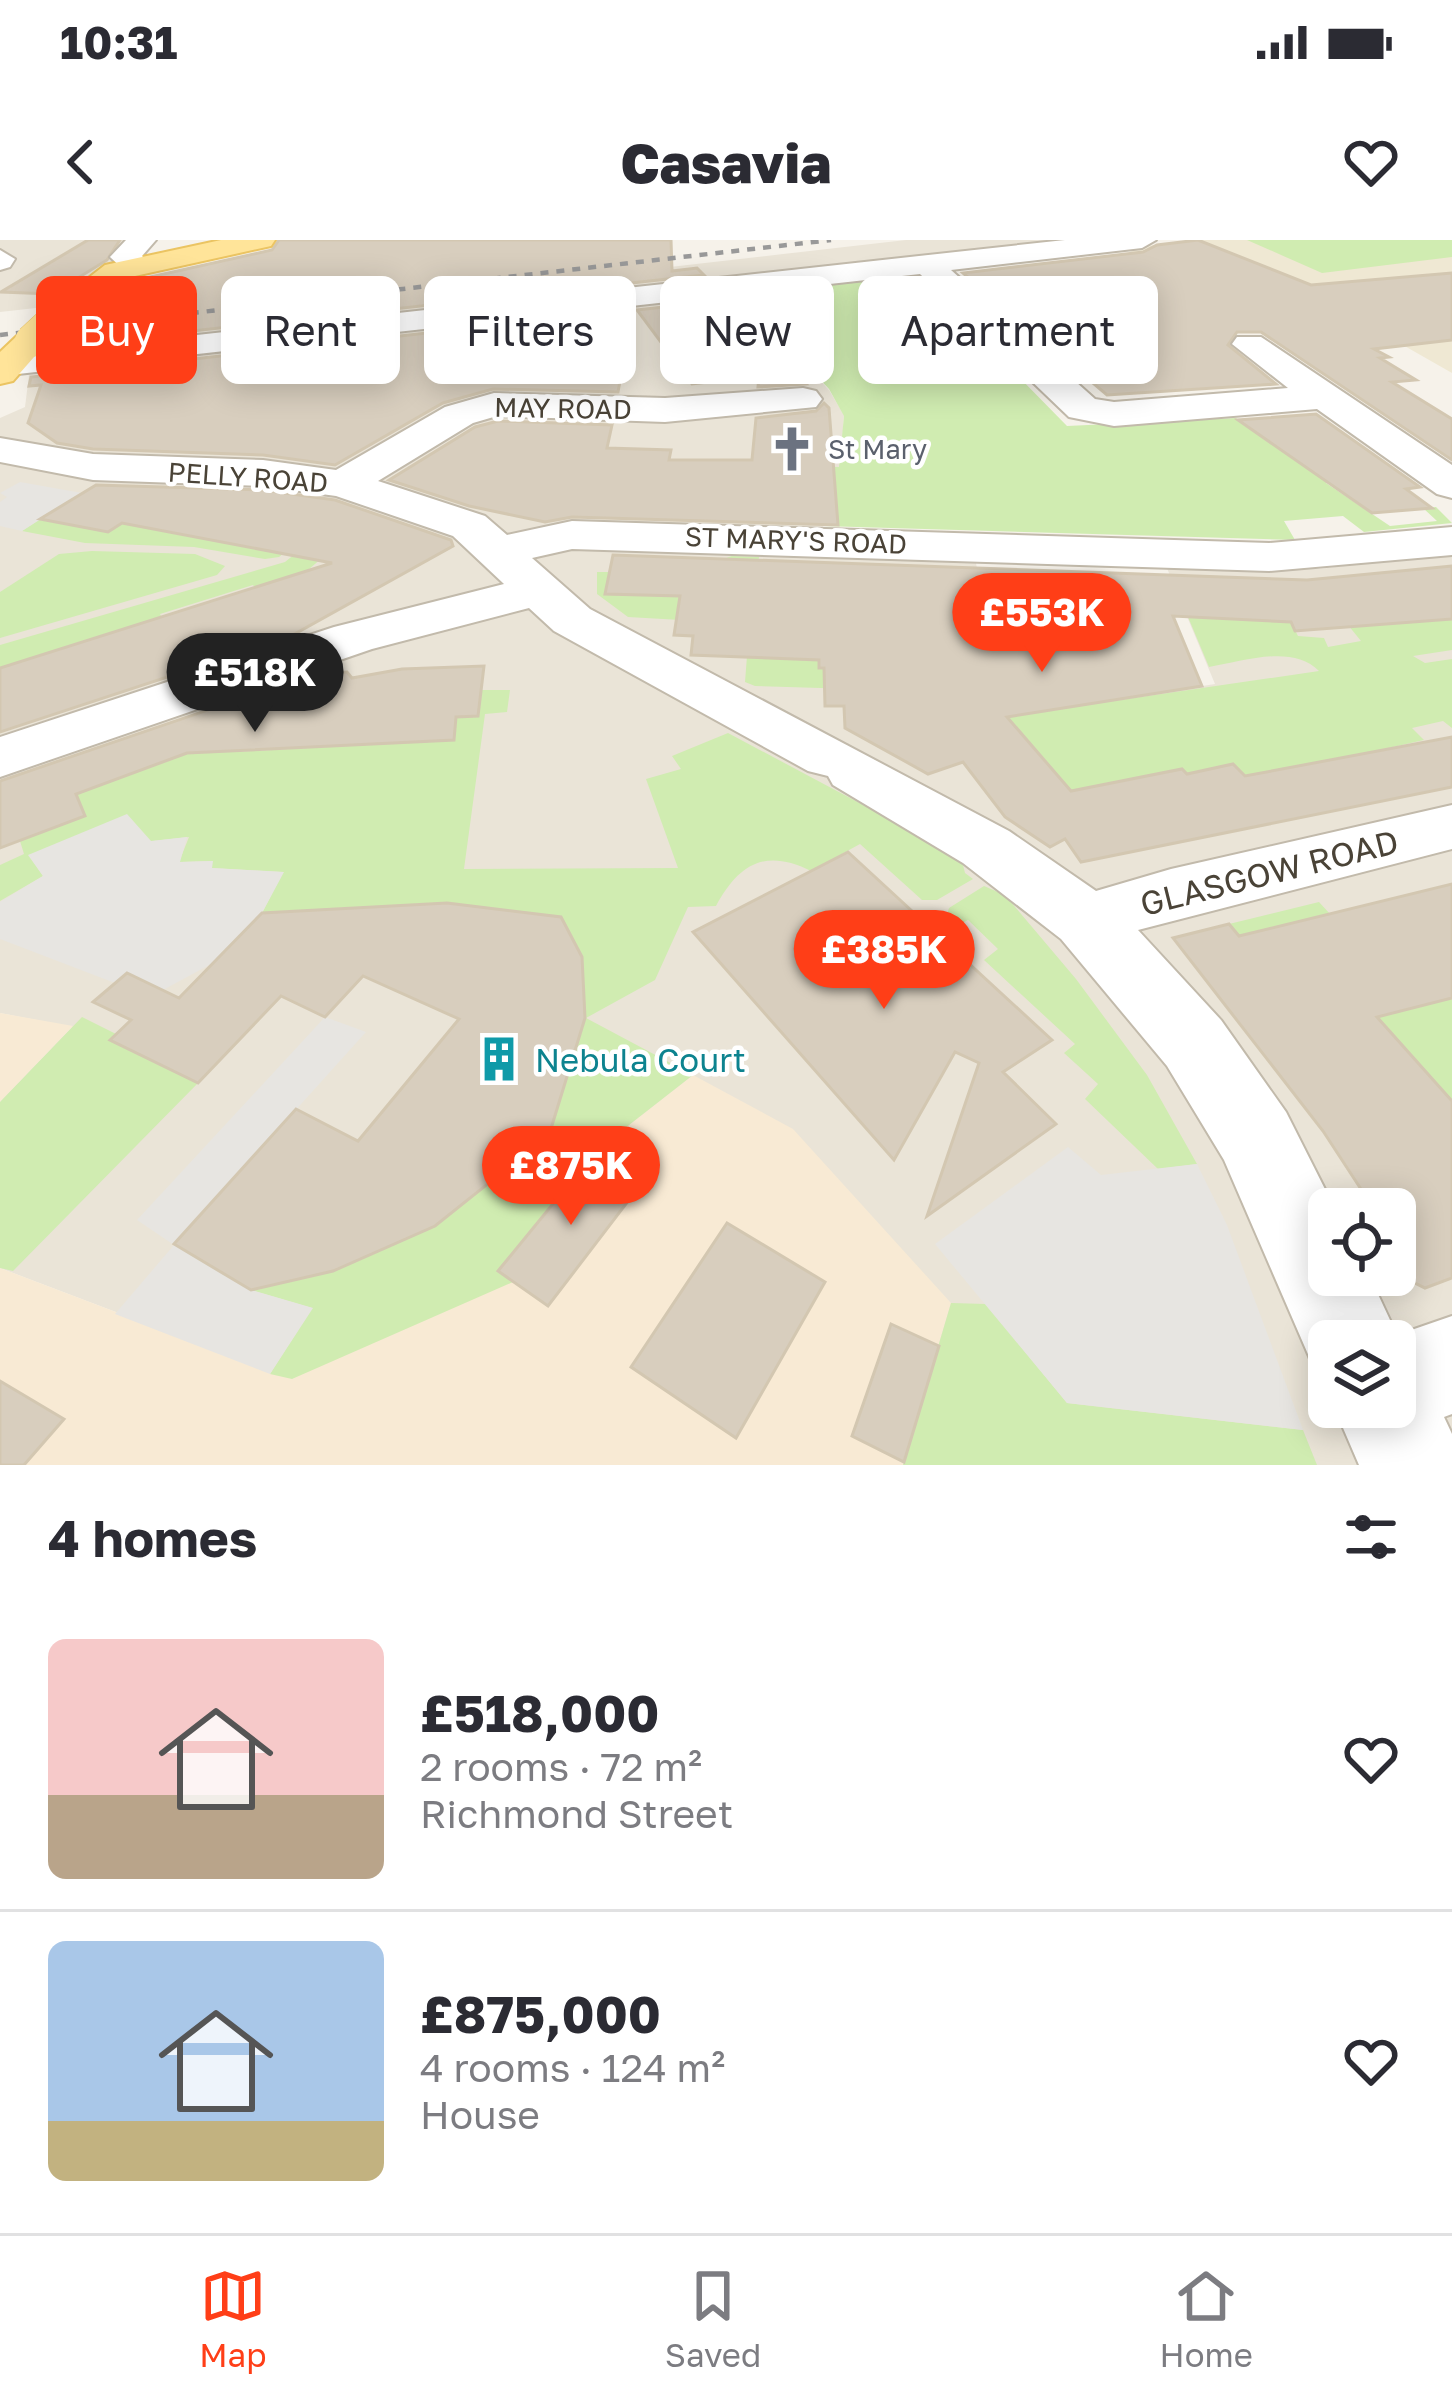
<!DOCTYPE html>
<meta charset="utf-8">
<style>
body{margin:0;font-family:"Golos Text",sans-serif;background:#f7f7f7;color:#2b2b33;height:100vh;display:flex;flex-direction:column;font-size:45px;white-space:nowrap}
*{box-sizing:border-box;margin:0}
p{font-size:39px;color:#7c7c81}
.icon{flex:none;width:66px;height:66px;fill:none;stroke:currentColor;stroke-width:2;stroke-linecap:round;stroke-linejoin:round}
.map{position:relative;height:1225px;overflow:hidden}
.panel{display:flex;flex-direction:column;background:#fff;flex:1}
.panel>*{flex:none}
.top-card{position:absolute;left:36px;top:36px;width:1380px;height:108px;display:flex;gap:24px}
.fabs{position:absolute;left:1308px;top:948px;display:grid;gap:24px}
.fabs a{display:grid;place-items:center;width:108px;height:108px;border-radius:18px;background:#fff;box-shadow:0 6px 30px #0003;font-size:60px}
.price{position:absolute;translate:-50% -102px;padding:0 27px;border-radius:42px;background:#ff3e17;color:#fff;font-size:39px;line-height:78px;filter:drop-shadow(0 3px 6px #0008)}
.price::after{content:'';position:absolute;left:50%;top:72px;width:36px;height:27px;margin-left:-18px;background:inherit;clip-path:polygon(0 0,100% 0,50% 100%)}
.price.current{background:#222;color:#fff}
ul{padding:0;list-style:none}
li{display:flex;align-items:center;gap:36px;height:300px;padding:0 48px}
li+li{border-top:3px solid #e1e1e2}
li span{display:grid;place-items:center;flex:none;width:336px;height:240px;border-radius:18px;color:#555}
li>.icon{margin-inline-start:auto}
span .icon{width:144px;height:144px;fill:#fffc;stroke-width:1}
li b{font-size:51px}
h2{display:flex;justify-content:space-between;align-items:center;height:144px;padding:0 48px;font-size:51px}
.chip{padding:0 42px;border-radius:18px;background:#fff;box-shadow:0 6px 30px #0003;font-size:42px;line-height:108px}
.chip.current{background:#ff3e17;color:#fff}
.status{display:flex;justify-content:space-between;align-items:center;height:84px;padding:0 60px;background:#fff;direction:ltr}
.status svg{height:33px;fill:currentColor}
header{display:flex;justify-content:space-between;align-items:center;height:156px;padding:0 48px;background:#fff;font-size:54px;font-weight:800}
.dock{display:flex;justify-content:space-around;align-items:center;height:168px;border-top:3px solid #e1e1e2;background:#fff;font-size:33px;color:#7c7c81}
.dock a{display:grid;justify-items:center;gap:6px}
.dock .current{color:#ff3e17}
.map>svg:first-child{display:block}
</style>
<div class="status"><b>10:31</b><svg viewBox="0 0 49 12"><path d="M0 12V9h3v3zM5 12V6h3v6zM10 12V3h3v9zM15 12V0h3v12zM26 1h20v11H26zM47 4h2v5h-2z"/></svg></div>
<header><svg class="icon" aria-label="back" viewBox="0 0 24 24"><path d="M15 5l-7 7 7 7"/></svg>Casavia<svg class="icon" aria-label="heart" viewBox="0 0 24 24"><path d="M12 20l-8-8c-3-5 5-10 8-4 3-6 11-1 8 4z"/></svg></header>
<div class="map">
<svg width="1452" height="1225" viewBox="0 0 1452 1225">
<rect width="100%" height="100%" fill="#f6f2ea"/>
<g fill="#eae4d7" fill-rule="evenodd">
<polygon points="0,0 133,0 113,17 111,28 89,35 36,68 0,72"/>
<polygon points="906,0 1072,0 48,112 65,96"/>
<path d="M740 55 829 150 844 175 838 265H824L823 286 832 308 974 312 1000 457 1039 460 1045 471 1215 444 1164 321 1320 329 1452 312V1225H903L939 1106 597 910 292 1139 0 1028V862L72 787 0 773V178L25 167 29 135ZM1329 969H1395V1035H1329ZM1329 1101H1395V1167H1329Z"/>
</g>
<g fill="#f8ead4">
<polygon points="0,773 73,786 0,862"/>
<polygon points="693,835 793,889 951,1063 903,1225 0,1225 0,1028 292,1139 498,1031 597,910"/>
</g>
<polygon fill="#efe8d3" points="1198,0 1452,0 1452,133 1352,76 1122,9"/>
<g fill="#d0ecb1">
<polygon points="1247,0 1452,0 1452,17 1322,33"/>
<polygon points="911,34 919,35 1067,186 1236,178 1244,184 1275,181 1352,239 1326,243 1390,286 1437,281 1423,268 1436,267 1452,283 1364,292 1343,276 1284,281 1295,300 823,286 823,265 837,265 837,253 810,252 784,274 784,284 748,283 752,233 747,224 839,227 844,176 829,149 740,55"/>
<polygon points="353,267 365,281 294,342 259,353 253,345 160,374 162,378 8,432 6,426 0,428 0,405 285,322"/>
<polygon points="40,279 122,283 294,305 279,317 265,319 194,307 85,303 22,291"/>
<polygon points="92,311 195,314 225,326 217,335 0,398 0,352 59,314"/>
<path d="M732 316 759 317 757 329 819 420 844 428 1039 460 1045 471 1319 431C1293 404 1244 421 1209 427L1188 377 1213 378 1226 369 1231 379 1291 382 1298 396 1324 398 1328 407 1361 401 1348 385 1452 373V410L1413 416 1425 423 1452 419V488L1443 481 1412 488 1424 500 1140 564 1119 541 1078 550 1084 576 1014 484 990 490 888 450 755 446 745 442 747 416 733 383 628 377 597 354V332H609L605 354 696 356 720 320Z"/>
<path d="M481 450H510L507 472 485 474 464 629 678 628 646 539 681 529 672 516 728 493 961 617 965 633 973 639 937 660H922L860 604 811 631C765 608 739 624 716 666L688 667 655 740 586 778 693 835 597 910 499 1030 513 1042 292 1139 270 1134 312 1068 251 1050 333 1031 435 986 560 859 585 778 582 717 561 677 447 663 262 673 283 632 211 628 212 621 179 622 189 597 29 615 43 636 0 661V625L24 614 20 601 84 576 76 554 239 493 234 512 418 502 424 478 427 501 453 500 456 477 478 476Z"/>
<polygon points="984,646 1005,655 1076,739 1147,835 1197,924 1158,929 1085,859 1098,844 1064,813 1075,804 984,720 998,709 968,680 953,688 945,681 949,668"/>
<polygon points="1319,662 1388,737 1452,758 1452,861 1353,750 1239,696 1229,684"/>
<polygon points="82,777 116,794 111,800 198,843 13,1031 0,1028 0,862"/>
<polygon points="951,1063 986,1064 1067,1163 1303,1190 1317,1225 903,1225"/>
</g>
<g fill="#e7e5e1">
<polygon points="20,242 82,253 22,291 0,286 0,262 7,257 0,253"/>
<polygon points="127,574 151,601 187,597 180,622 213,621 212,628 284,632 262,673 213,723 163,750 127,733 115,743 0,699 0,662 43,636 28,615"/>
<polygon points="325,777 366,792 175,1004 251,1050 313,1068 270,1134 115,1074 174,1005 137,980"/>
<polygon points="1068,907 1101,935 1197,924 1227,985 1303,1190 1067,1163 935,1004"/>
</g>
<g fill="#d8cebe" stroke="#d3c7b1" stroke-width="3">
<polygon points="88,0 120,0 107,20 52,54 1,52"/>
<polygon points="279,0 671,0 672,31 697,28 704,35 55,106 90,71 128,42 272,10"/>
<polygon points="1198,0 1311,45 1452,33 1452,100 1374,109 1389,117 1380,118 1416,140 1392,142 1452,179 1452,220 1261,92 1237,92 1228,105 1276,144 1107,155 963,33 1143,12 1157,5"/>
<polygon points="727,60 762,98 806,144 758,147 759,136 692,144 637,70"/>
<polygon points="633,70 618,152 493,149 443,163 335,225 263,215 93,209 57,203 28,183 41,145 29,146 31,137"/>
<polygon points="824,163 829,168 838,285 572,277 545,282 469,266 389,240 475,187 498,181 612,185 607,208 671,210 669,220 752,220 756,178 816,171"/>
<polygon points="1316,174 1420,247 1406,249 1432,268 1372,273 1238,180"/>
<polygon points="96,245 263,250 335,260 451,300 453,306 289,397 0,492 0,428 332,323 122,283 108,292 40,279"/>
<polygon points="613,315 1307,340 1452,326 1452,379 1295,391 1291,382 1173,376 1202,446 1007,477 1071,551 1182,529 1187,534 1233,524 1245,536 1452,497 1452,547 1081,622 1065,599 1050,607 1005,577 963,522 928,534 845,488 844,466 825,466 824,428 819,428 819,420 691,415 693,396 674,395 680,356 605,354"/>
<polygon points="484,426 478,476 456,477 454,500 187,513 76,554 85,576 0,608 0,541 313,434 347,432 352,438 402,429"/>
<polygon points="848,612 1052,800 1003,832 1056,884 927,976 979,823 955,812 894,920 693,692"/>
<polygon points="1452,644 1452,758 1377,777 1452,861 1452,1038 1425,1048 1395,1033 1395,969 1374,969 1323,891 1173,698 1229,684 1239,696"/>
<polygon points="447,663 561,677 582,717 585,778 549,895 435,986 333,1031 251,1050 174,1004 296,869 358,901 459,779 363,736 325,777 281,756 198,843 110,800 131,780 93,762 127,733 179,758 262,673"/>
<polygon points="597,910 645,939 548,1066 498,1031"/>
<polygon points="727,983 825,1042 736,1198 631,1127"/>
<polygon points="891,1084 939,1106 904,1222 852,1196"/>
<polygon points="0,1141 64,1179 24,1225 0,1225"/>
</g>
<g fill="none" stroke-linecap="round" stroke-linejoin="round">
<g stroke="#c2baab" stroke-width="4">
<g id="minor">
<polygon points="126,0 156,0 142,16 152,26 148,32 126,32 110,17"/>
<polygon points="1065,0 1156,0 1142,8 951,30 1095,159 1114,162 1288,148 1232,104 1237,97 1261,97 1452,225 1452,258 1437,254 1317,169 1114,186 1069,177 920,34 0,136 0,118 6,116"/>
<polygon points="0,10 15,19 10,27 0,30"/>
<polygon points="803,148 816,151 822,159 816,167 665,182 497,176 473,183 378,241 485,276 507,295 572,281 1269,303 1452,287 1452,315 1269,331 572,309 532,318 590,369 1009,591 1096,651 1171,629 1452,565 1452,609 1138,690 1221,780 1286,872 1335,969 1329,969 1329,1035 1369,1035 1397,1095 1452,1076 1452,1174 1444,1177 1452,1194 1452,1225 1359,1225 1334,1167 1395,1167 1395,1101 1329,1101 1329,1140 1317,1135 1224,920 1167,826 1061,699 963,623 833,545 828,536 808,531 554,391 529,368 372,409 0,537 0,497 334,387 504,344 453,296 336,256 263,246 93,240 0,222 0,198 93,214 263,220 336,230 445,167 494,153 665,158"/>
</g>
</g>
<g stroke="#ebc462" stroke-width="4">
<g id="major">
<polygon points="221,0 275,0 271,6 126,38 82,71 60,71 55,64 105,25"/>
<polygon points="31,91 43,94 48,101 13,141 0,144 0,112 19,94"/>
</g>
</g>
<use href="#minor" fill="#fff" fill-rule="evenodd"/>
<use href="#major" fill="#ffe499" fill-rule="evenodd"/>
<polyline stroke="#999" stroke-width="4.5" stroke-dasharray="8 8" stroke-linecap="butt" points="0,95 831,0"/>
<g stroke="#ebc462" stroke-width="33" stroke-linecap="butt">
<polyline id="major-bridge" points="31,101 71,64"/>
</g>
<use href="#major-bridge" stroke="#ffe499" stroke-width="32"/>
</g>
<defs>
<g id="church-bare" transform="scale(3.6)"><path d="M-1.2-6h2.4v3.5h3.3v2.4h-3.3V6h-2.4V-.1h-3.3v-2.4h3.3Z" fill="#6b7280" stroke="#fff" stroke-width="2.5" paint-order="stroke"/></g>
<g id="building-bare" transform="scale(3.6)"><path d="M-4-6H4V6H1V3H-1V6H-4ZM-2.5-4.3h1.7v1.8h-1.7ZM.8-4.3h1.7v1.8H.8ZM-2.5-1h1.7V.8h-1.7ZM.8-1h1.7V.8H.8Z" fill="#0f9aa8" stroke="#fff" stroke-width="2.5" paint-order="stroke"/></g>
</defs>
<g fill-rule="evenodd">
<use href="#church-bare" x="792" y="209"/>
<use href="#building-bare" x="499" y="819"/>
</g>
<g text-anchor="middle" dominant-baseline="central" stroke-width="9" stroke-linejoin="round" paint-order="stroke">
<g font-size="27" fill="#4a4337" stroke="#fff">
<text transform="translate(563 168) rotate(1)">MAY ROAD</text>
<text transform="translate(248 237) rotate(4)">PELLY ROAD</text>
<text transform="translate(796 300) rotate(2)">ST MARY'S ROAD</text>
</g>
<g font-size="27" fill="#5b616d" stroke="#fff" text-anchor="start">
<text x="828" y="209">St Mary</text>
</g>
<g font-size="33" fill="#4a4337" stroke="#fff">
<text transform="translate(1269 632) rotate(-14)">GLASGOW ROAD</text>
</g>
<g font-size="33" fill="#0d838f" stroke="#fff" text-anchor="start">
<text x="535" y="819">Nebula Court</text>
</g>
</g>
</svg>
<div class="fabs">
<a><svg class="icon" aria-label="locate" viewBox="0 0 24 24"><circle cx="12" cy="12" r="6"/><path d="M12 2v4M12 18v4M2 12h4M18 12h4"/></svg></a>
<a><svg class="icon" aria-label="layers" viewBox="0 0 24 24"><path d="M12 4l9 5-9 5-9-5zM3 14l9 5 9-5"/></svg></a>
</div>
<b class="price" style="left:1042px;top:435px">£553K</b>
<b class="price current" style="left:255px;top:495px">£518K</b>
<b class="price" style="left:884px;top:772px">£385K</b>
<b class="price" style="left:571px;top:988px">£875K</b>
<div class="top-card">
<a class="chip current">Buy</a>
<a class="chip">Rent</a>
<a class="chip">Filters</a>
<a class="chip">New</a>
<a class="chip">Apartment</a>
</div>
</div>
<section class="panel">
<h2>4 homes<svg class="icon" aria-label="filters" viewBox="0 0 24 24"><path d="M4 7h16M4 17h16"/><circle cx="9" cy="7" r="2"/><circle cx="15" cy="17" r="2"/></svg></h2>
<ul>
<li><span style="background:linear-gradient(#f6c9c9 65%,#b9a48a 0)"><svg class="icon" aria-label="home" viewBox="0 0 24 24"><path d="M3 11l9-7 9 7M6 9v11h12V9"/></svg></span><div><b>£518,000</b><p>2 rooms · 72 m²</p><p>Richmond Street</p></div><svg class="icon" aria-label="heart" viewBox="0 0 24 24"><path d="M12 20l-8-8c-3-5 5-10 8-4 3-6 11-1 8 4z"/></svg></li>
<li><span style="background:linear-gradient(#a9c7e8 75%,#c2b280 0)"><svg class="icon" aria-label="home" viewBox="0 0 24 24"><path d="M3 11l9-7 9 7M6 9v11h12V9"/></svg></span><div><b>£875,000</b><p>4 rooms · 124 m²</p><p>House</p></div><svg class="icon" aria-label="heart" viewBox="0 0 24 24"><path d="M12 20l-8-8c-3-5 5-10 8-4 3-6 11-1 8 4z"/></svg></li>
</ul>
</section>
<nav class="dock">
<a class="current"><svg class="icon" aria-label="map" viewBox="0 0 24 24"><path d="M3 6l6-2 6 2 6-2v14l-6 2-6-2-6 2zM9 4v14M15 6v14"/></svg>Map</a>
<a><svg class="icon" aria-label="saved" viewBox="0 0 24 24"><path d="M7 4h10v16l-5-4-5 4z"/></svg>Saved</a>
<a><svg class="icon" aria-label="home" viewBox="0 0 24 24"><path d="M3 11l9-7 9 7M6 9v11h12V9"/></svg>Home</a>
</nav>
